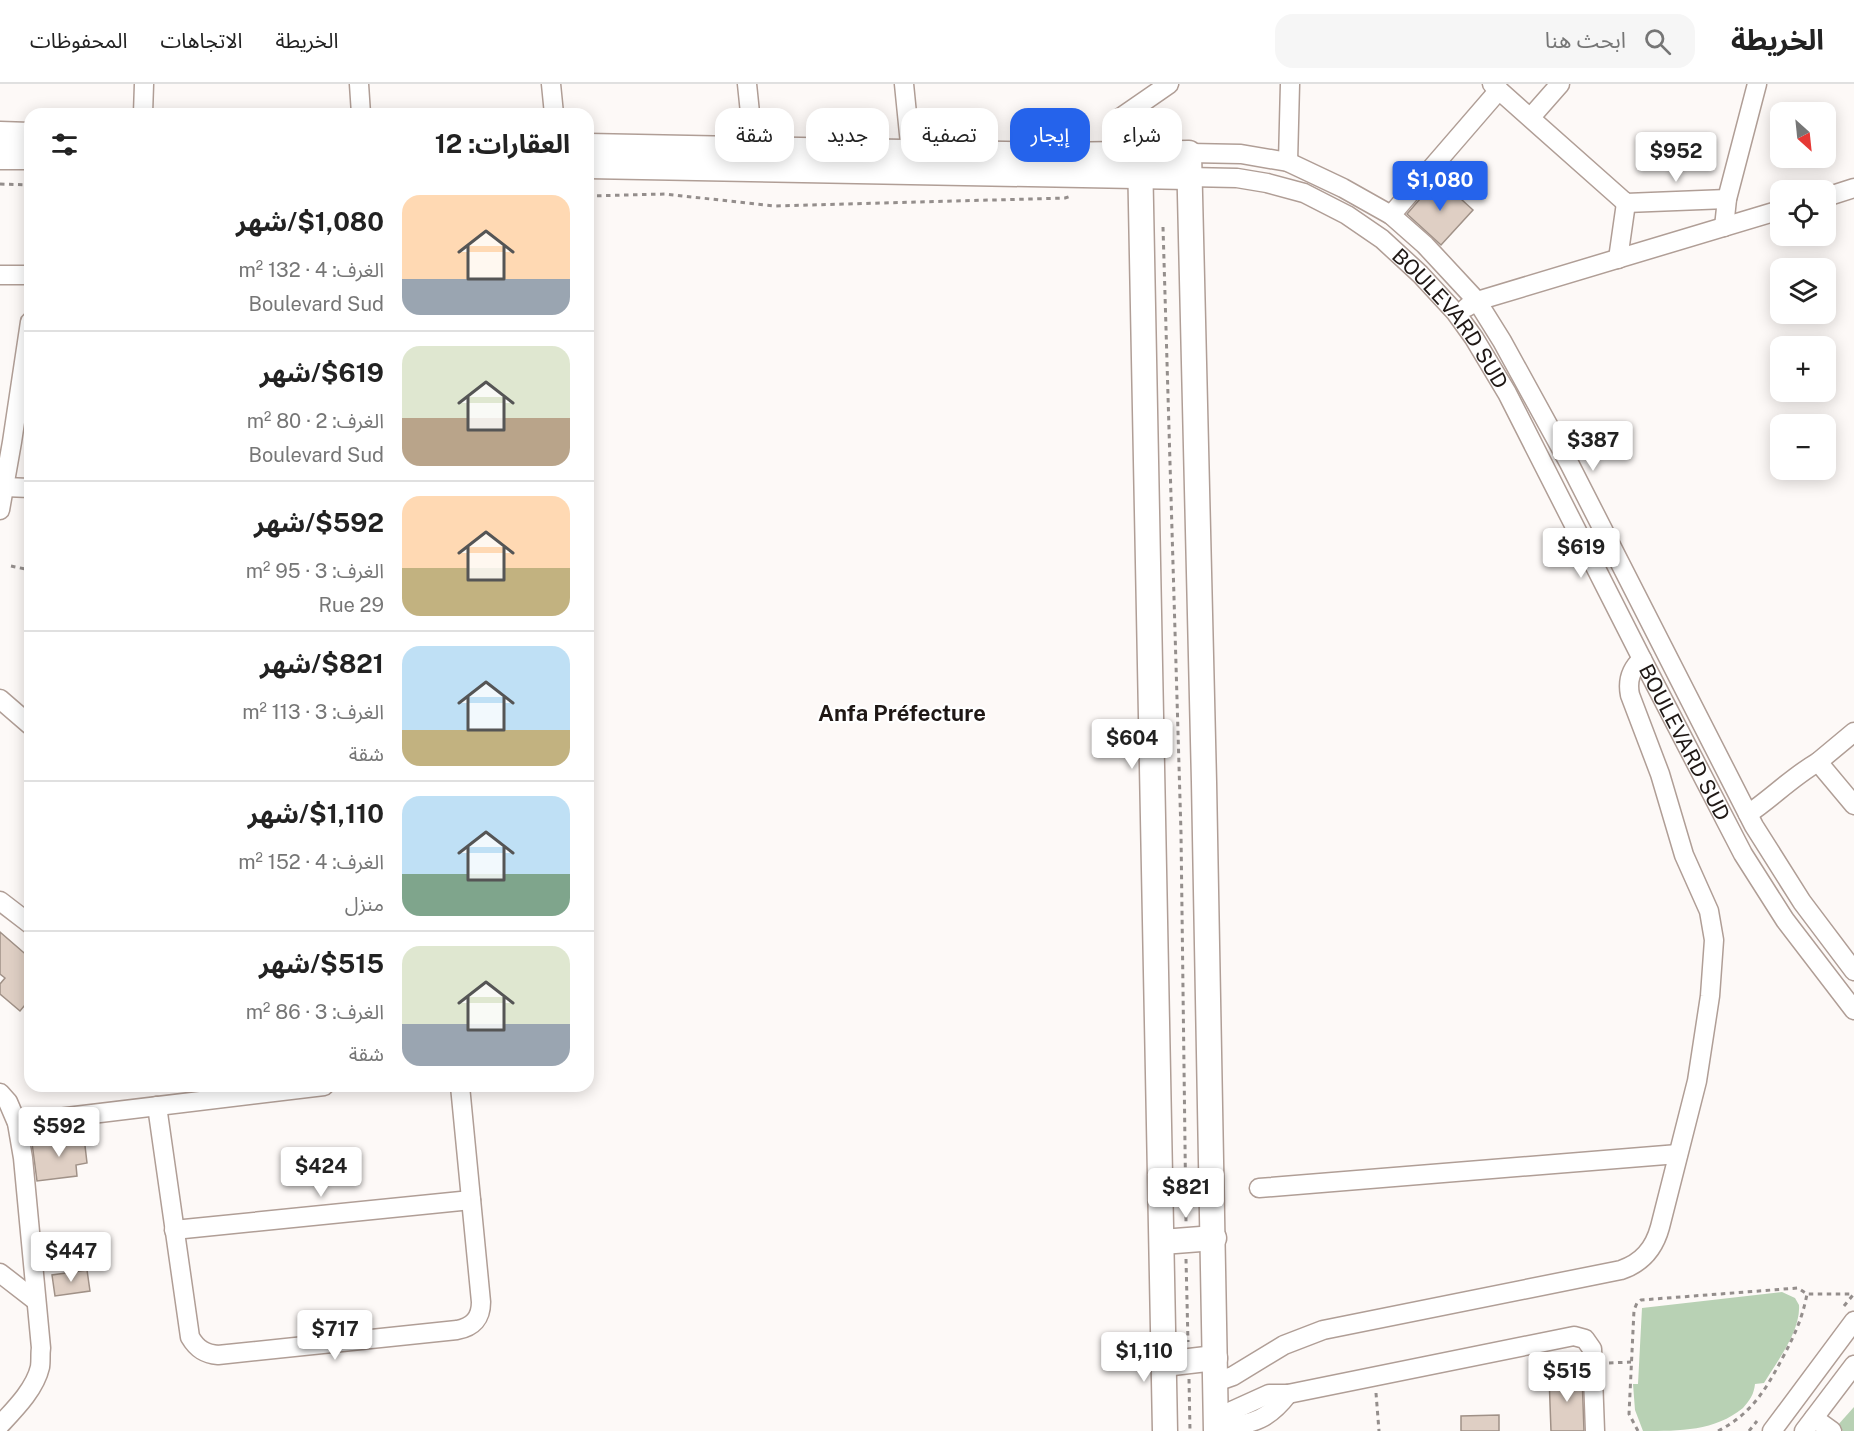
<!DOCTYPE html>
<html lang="ar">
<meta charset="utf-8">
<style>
body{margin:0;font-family:"Public Sans","Noto Sans Arabic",sans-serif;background:#f6f6f6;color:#222;direction:rtl;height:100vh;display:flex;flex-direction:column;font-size:22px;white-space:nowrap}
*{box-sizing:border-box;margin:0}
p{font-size:20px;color:#767676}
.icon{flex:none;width:33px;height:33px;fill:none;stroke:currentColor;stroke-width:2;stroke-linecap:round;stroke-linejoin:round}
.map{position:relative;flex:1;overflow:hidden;direction:ltr}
.side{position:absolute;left:24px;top:24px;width:570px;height:984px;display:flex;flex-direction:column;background:#fff;border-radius:18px;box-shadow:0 3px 15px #0003;direction:rtl}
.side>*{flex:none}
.banner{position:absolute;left:612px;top:24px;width:570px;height:54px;direction:rtl;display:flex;gap:12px}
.needle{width:39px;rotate:153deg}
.fabs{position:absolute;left:1770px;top:18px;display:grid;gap:12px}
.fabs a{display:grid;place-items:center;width:66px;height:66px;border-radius:12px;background:#fff;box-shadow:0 3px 15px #0003;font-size:30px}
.price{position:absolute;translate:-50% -51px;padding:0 14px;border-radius:6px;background:#fff;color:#222;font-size:20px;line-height:39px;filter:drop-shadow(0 2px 3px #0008)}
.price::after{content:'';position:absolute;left:50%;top:36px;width:18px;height:14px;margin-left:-9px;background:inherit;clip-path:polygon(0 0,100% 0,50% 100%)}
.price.current{background:#2563eb;color:#fff}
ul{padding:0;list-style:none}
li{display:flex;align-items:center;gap:18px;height:150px;padding:0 24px}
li+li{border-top:2px solid #e0e0e0}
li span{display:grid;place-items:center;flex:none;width:168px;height:120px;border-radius:18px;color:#555}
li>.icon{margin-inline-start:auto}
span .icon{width:72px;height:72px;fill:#fffc;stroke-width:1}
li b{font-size:26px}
h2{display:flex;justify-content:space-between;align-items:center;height:72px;padding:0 24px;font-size:26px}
.tag{padding:0 21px;border-radius:18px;background:#fff;box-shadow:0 3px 15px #0003;font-size:21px;line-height:54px}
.tag.current{background:#2563eb;color:#fff}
header{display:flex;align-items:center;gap:36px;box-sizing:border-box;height:84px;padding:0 30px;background:#fff;border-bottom:2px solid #e0e0e0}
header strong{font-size:28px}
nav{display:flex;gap:33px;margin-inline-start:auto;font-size:21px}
.search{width:420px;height:54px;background:#f6f6f6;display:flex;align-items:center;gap:15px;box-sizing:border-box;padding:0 21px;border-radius:18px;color:#767676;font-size:22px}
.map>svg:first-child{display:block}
</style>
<header>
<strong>الخريطة</strong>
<div class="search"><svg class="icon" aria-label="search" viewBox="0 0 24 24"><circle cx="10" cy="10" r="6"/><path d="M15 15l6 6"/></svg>ابحث هنا</div>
<nav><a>الخريطة</a><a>الاتجاهات</a><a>المحفوظات</a></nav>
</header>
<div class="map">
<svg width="1854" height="1347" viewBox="0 0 1854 1347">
<rect width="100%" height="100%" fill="#fdf9f7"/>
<g fill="#b8d1b4">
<path d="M1782 1208 1795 1214 1799 1221C1801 1246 1777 1278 1764 1299L1755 1300C1754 1310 1750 1316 1743 1324 1715 1347 1680 1347 1643 1347L1635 1326 1633 1300H1638L1642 1224Z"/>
<polygon points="1854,1323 1854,1347 1843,1347 1837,1342"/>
</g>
<g fill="#dfcfc4" stroke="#a09187" stroke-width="1.5">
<polygon points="1438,94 1473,126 1441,161 1407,130"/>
<polygon points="0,848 30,874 30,915 20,927 0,910 0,900 5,894 0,890"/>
<polygon points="84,1053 87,1079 76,1081 77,1092 37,1097 32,1059"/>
<polygon points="87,1186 90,1207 55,1212 52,1191"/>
<polygon points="1582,1291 1584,1347 1551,1347 1549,1292"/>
<polygon points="1499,1331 1499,1347 1461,1347 1461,1332"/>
</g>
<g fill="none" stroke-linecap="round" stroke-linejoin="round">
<g stroke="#b09e96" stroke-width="21">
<g id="minor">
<polyline points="359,0 361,30"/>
<polyline points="551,0 554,30"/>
<polyline points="747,0 755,77"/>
<polyline points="904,0 912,80"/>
<polyline points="1492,0 1626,119 1727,115"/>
<polyline points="143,30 144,0"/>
<polyline points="1531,33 1560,0"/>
<polyline points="1189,69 1241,70 1288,78 1343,104 1391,131 1425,161 1477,217 1502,257 1569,379 1754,742 1802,818 1854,887"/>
<polyline points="1118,71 1115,44 1120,34 1169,0"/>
<polyline points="1288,78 1290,0"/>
<path id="s1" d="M1188 93 1237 94 1267 99 1304 109 1347 131 1382 155 1420 190 1456 229 1474 254 1507 309 1642 575 1743 770 1785 836 1854 926"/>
<polyline points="1826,113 1854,104"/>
<polyline points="1391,131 1499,6"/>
<polyline points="1724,143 1727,115 1757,0"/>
<polyline points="1618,175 1626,119"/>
<polyline points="0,191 30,191"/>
<polyline points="1467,223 1477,217 1780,126"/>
<polyline points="4,403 30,404"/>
<polyline points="0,426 12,358 30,238"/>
<polyline points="0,615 30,641"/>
<polyline points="1818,678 1854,648"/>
<path d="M1748 730C1772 714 1792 693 1818 678L1854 721"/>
<polyline points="0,817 30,840"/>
<path d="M0 1009 8 1018 17 1039 23 1074 41 1264C40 1270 41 1277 40 1283 35 1305 15 1325 0 1341"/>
<path d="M157 1022 190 1253C197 1265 205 1270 218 1271L457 1246C473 1243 481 1234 481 1218L460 1002"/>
<polyline points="17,1039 324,1002"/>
<polyline points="1259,1104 1678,1070"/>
<polyline points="174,1146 471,1116"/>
<polyline points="0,1189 36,1217"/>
<path d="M1216 1298 1233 1292 1284 1261 1323 1246 1621 1186C1642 1179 1654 1165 1660 1143L1697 997 1710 912 1714 856 1709 827 1684 771 1660 690 1630 611C1627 596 1631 585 1642 575"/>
<polyline points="1216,1334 1269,1310 1288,1310 1574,1252 1585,1255 1592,1265 1595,1347"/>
<polyline points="1814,1334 1832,1347"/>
<path d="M1216 1346C1250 1339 1266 1339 1288 1310"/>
<polyline points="1772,1347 1854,1237"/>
<polyline points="1804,1347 1854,1281"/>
</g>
</g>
<g stroke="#b09e96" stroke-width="27">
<g id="major">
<polyline points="0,50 30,51"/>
<polyline points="588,62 1056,71 1189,69 1204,698 1216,1347"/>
<polyline points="1140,70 1165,1347"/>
<polyline points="0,73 30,73"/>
<polyline points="588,82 1188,93"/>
<polyline points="1162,1158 1214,1154"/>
<polyline points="1164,1280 1215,1274"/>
</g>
</g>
<g stroke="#948e8c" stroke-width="3" stroke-dasharray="4.5 4.5" stroke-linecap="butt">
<polyline points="0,100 30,101"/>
<polyline points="588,112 665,110 774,122 1065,114 1071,112"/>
<polyline points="1163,143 1181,749 1186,1138"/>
<polyline points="11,482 30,486"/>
<polyline points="1186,1175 1188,1258"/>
<polyline points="1844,1222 1853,1211"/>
<polyline points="1609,1279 1631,1278"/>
<polyline points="1189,1295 1190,1347"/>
<polyline points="1376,1309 1379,1347"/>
<polyline points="1638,1347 1629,1330 1634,1226 1637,1219 1641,1216 1798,1204 1807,1210 1853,1210"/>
<path d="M1718 1347C1751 1330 1765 1307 1782 1275 1794 1252 1802 1236 1807 1210"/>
<polyline points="1749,1347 1757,1337"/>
</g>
<use href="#minor" stroke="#fff" stroke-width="18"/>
<use href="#major" stroke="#fff" stroke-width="24"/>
</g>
<g text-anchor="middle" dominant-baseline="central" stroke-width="4.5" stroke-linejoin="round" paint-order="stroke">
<g font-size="21" fill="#1f1815" stroke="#fff">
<text stroke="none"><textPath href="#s1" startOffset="314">BOULEVARD SUD</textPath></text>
<text stroke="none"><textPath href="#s1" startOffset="800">BOULEVARD SUD</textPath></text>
</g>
<g font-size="22" font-weight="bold" fill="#1f1815" stroke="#fff">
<text x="902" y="629">Anfa Préfecture</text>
</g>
</g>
</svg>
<div class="fabs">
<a><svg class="needle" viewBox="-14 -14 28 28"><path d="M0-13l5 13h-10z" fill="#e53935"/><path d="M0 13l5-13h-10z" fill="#767676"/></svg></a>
<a><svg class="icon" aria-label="locate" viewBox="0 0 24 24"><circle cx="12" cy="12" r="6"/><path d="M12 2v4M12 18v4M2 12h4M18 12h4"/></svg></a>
<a><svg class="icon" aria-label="layers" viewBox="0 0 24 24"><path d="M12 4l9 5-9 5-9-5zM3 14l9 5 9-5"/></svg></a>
<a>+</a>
<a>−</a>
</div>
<b class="price" style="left:1676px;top:99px">$952</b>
<b class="price current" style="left:1440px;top:128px">$1,080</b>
<b class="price" style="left:1593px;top:388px">$387</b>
<b class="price" style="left:1581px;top:495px">$619</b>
<b class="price" style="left:1132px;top:686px">$604</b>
<b class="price" style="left:59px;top:1074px">$592</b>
<b class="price" style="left:321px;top:1114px">$424</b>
<b class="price" style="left:1186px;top:1135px">$821</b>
<b class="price" style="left:71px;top:1199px">$447</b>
<b class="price" style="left:335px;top:1277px">$717</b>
<b class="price" style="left:1144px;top:1299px">$1,110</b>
<b class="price" style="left:1567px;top:1319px">$515</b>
<div class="banner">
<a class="tag">شراء</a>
<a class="tag current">إيجار</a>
<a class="tag">تصفية</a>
<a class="tag">جديد</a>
<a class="tag">شقة</a>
</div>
<section class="side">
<h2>العقارات: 12<svg class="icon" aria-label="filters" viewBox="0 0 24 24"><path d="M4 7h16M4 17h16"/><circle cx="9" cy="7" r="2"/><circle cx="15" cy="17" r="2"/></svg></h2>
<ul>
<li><span style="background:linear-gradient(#ffd9b3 70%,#9aa5b1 0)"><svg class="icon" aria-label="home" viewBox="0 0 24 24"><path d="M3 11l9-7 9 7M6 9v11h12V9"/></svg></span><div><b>$1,080/شهر</b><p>الغرف: 4 · 132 m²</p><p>Boulevard Sud</p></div></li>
<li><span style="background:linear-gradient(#dfe7d0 60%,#b9a48a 0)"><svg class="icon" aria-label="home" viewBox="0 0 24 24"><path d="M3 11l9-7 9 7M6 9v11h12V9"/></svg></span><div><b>$619/شهر</b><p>الغرف: 2 · 80 m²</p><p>Boulevard Sud</p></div></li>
<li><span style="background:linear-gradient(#ffd9b3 60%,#c2b280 0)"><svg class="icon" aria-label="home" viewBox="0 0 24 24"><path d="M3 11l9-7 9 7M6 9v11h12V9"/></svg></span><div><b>$592/شهر</b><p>الغرف: 3 · 95 m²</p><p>Rue 29</p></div></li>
<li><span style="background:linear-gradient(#bfe0f5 70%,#c2b280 0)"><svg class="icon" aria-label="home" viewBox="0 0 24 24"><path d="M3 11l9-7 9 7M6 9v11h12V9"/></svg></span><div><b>$821/شهر</b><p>الغرف: 3 · 113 m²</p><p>شقة</p></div></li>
<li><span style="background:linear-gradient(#bfe0f5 65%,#7fa58c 0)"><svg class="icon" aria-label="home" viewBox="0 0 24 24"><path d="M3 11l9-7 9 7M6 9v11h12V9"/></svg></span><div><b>$1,110/شهر</b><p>الغرف: 4 · 152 m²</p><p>منزل</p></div></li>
<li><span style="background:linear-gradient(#dfe7d0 65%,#9aa5b1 0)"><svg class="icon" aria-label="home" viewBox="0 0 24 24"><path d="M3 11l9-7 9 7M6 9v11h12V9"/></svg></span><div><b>$515/شهر</b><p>الغرف: 3 · 86 m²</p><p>شقة</p></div></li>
</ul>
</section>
</div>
